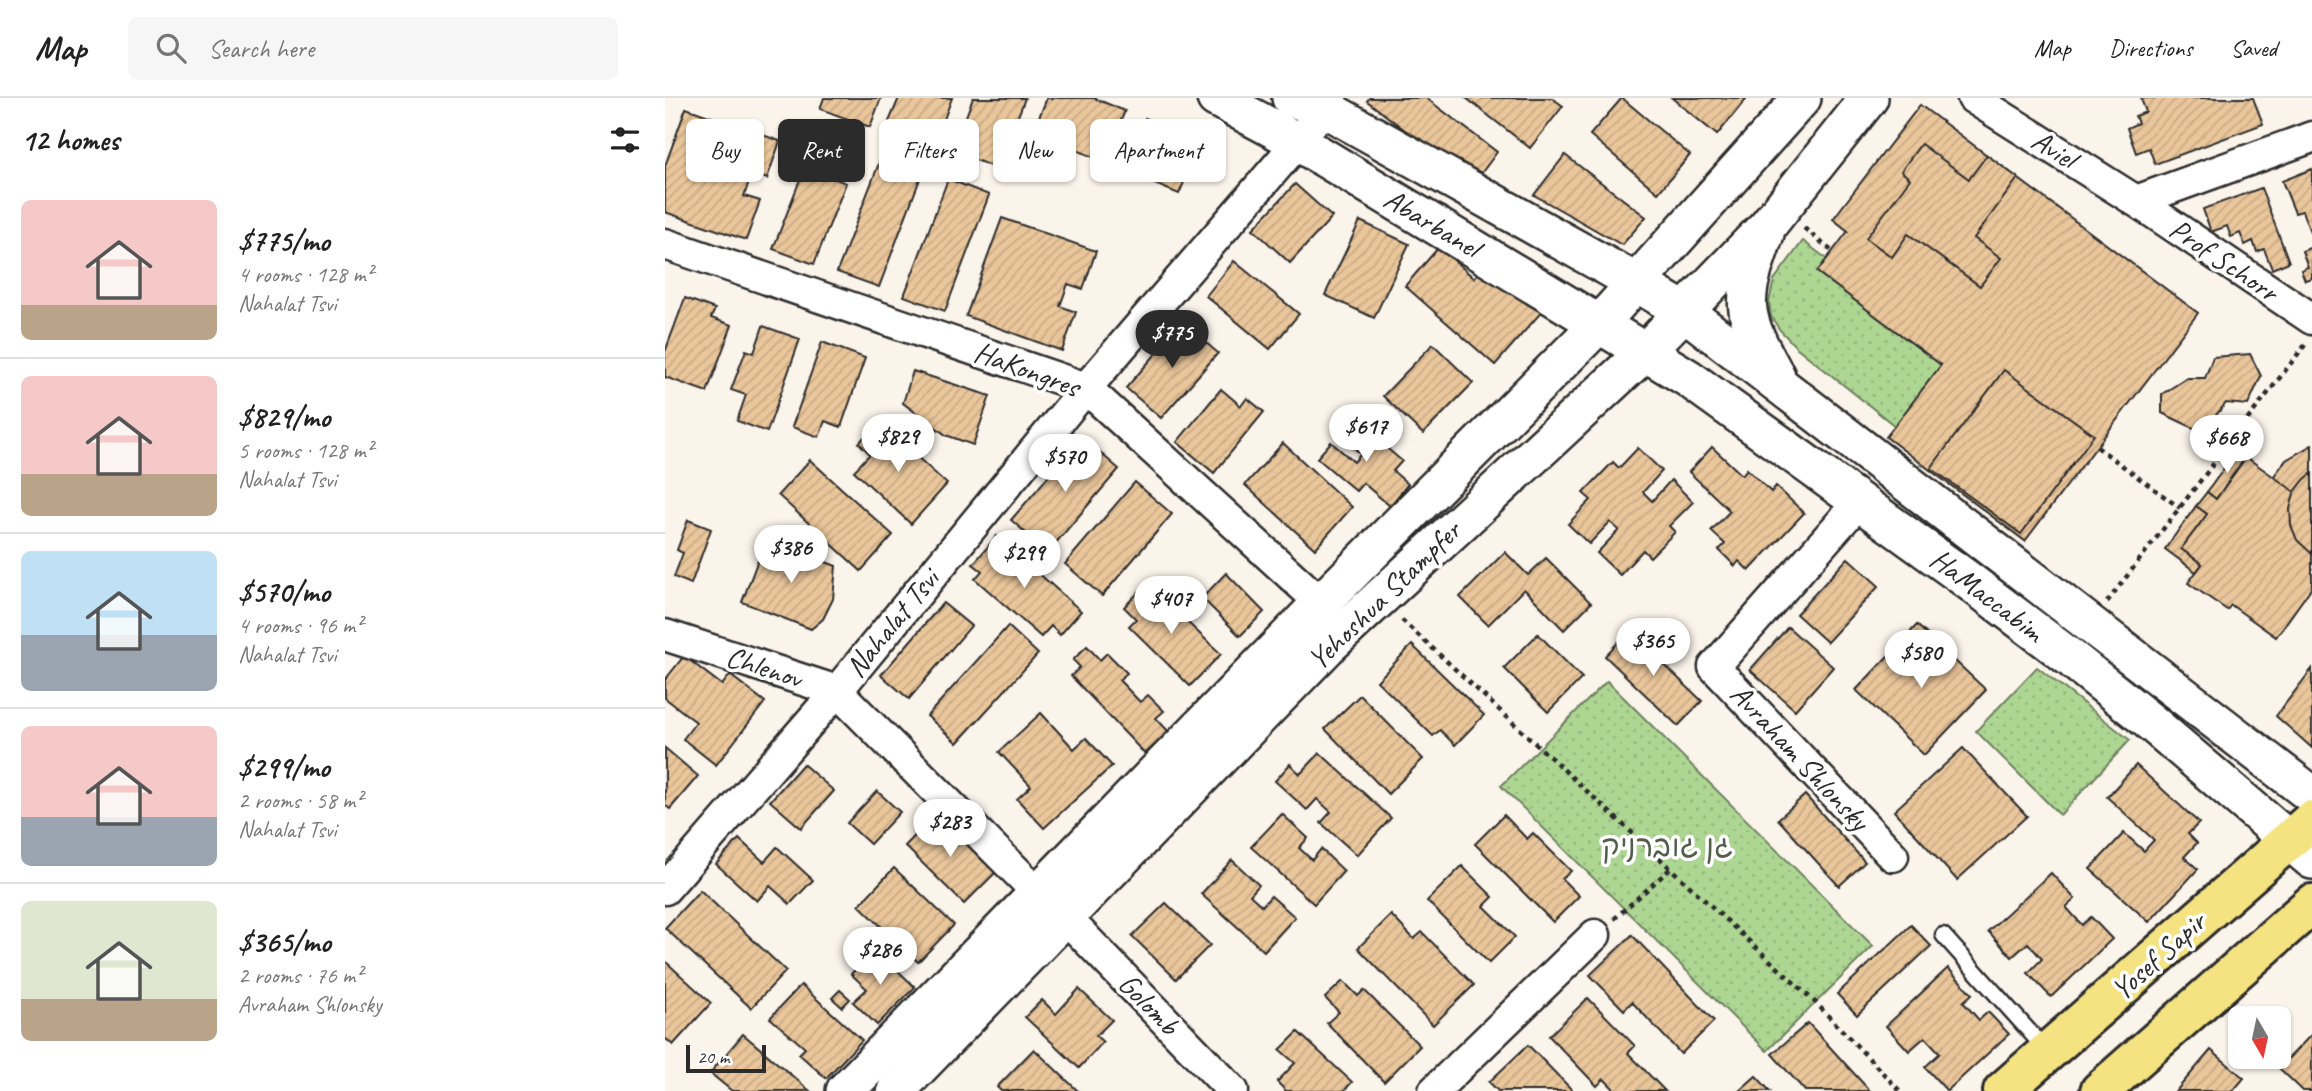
<!DOCTYPE html>
<meta charset="utf-8">
<style>
body{margin:0;font-family:Caveat,"Playpen Sans Hebrew",sans-serif;background:#f6f6f6;color:#222;height:100vh;display:flex;flex-direction:column;font-size:26px;white-space:nowrap}
*{box-sizing:border-box;margin:0}
p{font-size:23px;color:#767676}
.icon{flex:none;width:38px;height:38px;fill:none;stroke:currentColor;stroke-width:2;stroke-linecap:round;stroke-linejoin:round}
.map{position:relative;flex:1;overflow:hidden}
.sheet{display:flex;flex-direction:column;background:#fff;width:665px}
.sheet>*{flex:none}
.guide{position:absolute;left:21px;top:21px;width:665px;height:63px;display:flex;gap:14px}
.needle{width:46px;rotate:171deg}
.tools{position:absolute;left:1563px;top:908px;display:grid;gap:14px}
.tools a{display:grid;place-items:center;width:63px;height:63px;border-radius:10px;background:#fff;box-shadow:0 2px 5px #0004;font-size:35px}
.scale{position:absolute;left:21px;bottom:18px;width:80px;box-sizing:border-box;padding-left:7px;border:4px solid #2b2b2b;border-top:0;font-size:19px;line-height:24px;white-space:nowrap;color:#2b2b2b;-webkit-text-stroke:5px #fff;paint-order:stroke}
.price{position:absolute;translate:-50% -60px;padding:0 16px;border-radius:24px;background:#fff;color:#222;font-size:23px;line-height:46px;filter:drop-shadow(0 2px 4px #0008)}
.price::after{content:'';position:absolute;left:50%;top:42px;width:21px;height:16px;margin-left:-10px;background:inherit;clip-path:polygon(0 0,100% 0,50% 100%)}
.price.on{background:#2b2b2b;color:#fff}
ul{padding:0;list-style:none}
li{display:flex;align-items:center;gap:21px;height:175px;padding:0 21px}
li+li{border-top:2px solid #e0e0e0}
li span{display:grid;place-items:center;flex:none;width:196px;height:140px;border-radius:10px;color:#555}
li>.icon{margin-inline-start:auto}
span .icon{width:84px;height:84px;fill:#fffc;stroke-width:1}
li b{font-size:30px}
h2{display:flex;justify-content:space-between;align-items:center;height:84px;padding:0 21px;font-size:30px}
.chip{padding:0 24px;border-radius:10px;background:#fff;box-shadow:0 2px 5px #0004;font-size:24px;line-height:63px}
.chip.on{background:#2b2b2b;color:#fff}
header{display:flex;align-items:center;gap:42px;box-sizing:border-box;height:98px;padding:0 35px;background:#fff;border-bottom:2px solid #e0e0e0}
header strong{font-size:33px}
nav{display:flex;gap:38px;margin-inline-start:auto;font-size:24px}
.search{width:490px;height:63px;background:#f6f6f6;display:flex;align-items:center;gap:18px;box-sizing:border-box;padding:0 24px;border-radius:10px;color:#767676;font-size:26px}
main{display:flex;flex:1;min-height:0}
.map>svg:first-child{display:block}
</style>
<header>
<strong>Map</strong>
<div class="search"><svg class="icon" aria-label="search" viewBox="0 0 24 24"><circle cx="10" cy="10" r="6"/><path d="M15 15l6 6"/></svg>Search here</div>
<nav><a>Map</a><a>Directions</a><a>Saved</a></nav>
</header>
<main>
<section class="sheet">
<h2>12 homes<svg class="icon" aria-label="filters" viewBox="0 0 24 24"><path d="M4 7h16M4 17h16"/><circle cx="9" cy="7" r="2"/><circle cx="15" cy="17" r="2"/></svg></h2>
<ul>
<li><span style="background:linear-gradient(#f6c9c9 75%,#b9a48a 0)"><svg class="icon" aria-label="home" viewBox="0 0 24 24"><path d="M3 11l9-7 9 7M6 9v11h12V9"/></svg></span><div><b>$775/mo</b><p>4 rooms · 128 m²</p><p>Nahalat Tsvi</p></div></li>
<li><span style="background:linear-gradient(#f6c9c9 70%,#b9a48a 0)"><svg class="icon" aria-label="home" viewBox="0 0 24 24"><path d="M3 11l9-7 9 7M6 9v11h12V9"/></svg></span><div><b>$829/mo</b><p>5 rooms · 128 m²</p><p>Nahalat Tsvi</p></div></li>
<li><span style="background:linear-gradient(#bfe0f5 60%,#9aa5b1 0)"><svg class="icon" aria-label="home" viewBox="0 0 24 24"><path d="M3 11l9-7 9 7M6 9v11h12V9"/></svg></span><div><b>$570/mo</b><p>4 rooms · 96 m²</p><p>Nahalat Tsvi</p></div></li>
<li><span style="background:linear-gradient(#f6c9c9 65%,#9aa5b1 0)"><svg class="icon" aria-label="home" viewBox="0 0 24 24"><path d="M3 11l9-7 9 7M6 9v11h12V9"/></svg></span><div><b>$299/mo</b><p>2 rooms · 58 m²</p><p>Nahalat Tsvi</p></div></li>
<li><span style="background:linear-gradient(#dfe7d0 70%,#b9a48a 0)"><svg class="icon" aria-label="home" viewBox="0 0 24 24"><path d="M3 11l9-7 9 7M6 9v11h12V9"/></svg></span><div><b>$365/mo</b><p>2 rooms · 76 m²</p><p>Avraham Shlonsky</p></div></li>
</ul>
</section>
<div class="map">
<svg width="1647" height="993" viewBox="0 0 1647 993">
<defs>
<pattern id="park-dots" width="8" height="8" patternUnits="userSpaceOnUse" patternTransform="scale(1.75)"><rect width="8" height="8" fill="#aed693"/><path d="M2 2h.1M6 6h.1" fill="none" stroke="#96b87f" stroke-width="1.8" stroke-linecap="round"/></pattern>
<pattern id="building-hatch" width="6" height="6" patternUnits="userSpaceOnUse" patternTransform="scale(1.75)"><rect width="6" height="6" fill="#eac69b"/><path d="M-1 1l2-2M0 6l6-6M5 7l2-2" fill="none" stroke="#c9aa86"/></pattern>
</defs>
<rect width="100%" height="100%" fill="#fbf4eb"/>
<filter id="ink" filterUnits="userSpaceOnUse"><feTurbulence type="fractalNoise" baseFrequency=".0143" numOctaves="2"/><feDisplacementMap in="SourceGraphic" scale="14" xChannelSelector="R" yChannelSelector="G"/><feConvolveMatrix kernelMatrix="1 2 1 2 8 2 1 2 1" color-interpolation-filters="sRGB"/></filter>
<g filter="url(#ink)">
<g fill="url(#park-dots)" stroke="#6c805f" stroke-width="2">
<polygon points="1138,143 1162,161 1276,267 1230,328 1131,249 1114,231 1106,218 1104,204 1109,182"/>
<polygon points="1372,569 1465,642 1395,717 1311,633"/>
<polygon points="942,583 1208,848 1102,953 836,688"/>
</g>
<g fill="url(#building-hatch)" stroke="#2b2b2b" stroke-width="2">
<polygon points="159,0 216,0 205,29 155,11"/>
<polygon points="234,0 287,0 270,45 223,26"/>
<polygon points="308,0 360,0 333,71 288,53"/>
<polygon points="382,0 429,0 460,13 438,63 368,34"/>
<polygon points="704,0 761,0 832,54 809,85 702,3"/>
<polygon points="801,0 887,0 898,8 865,50"/>
<polygon points="957,0 1025,57 993,95 925,37"/>
<polygon points="1007,0 1079,0 1081,1 1052,37"/>
<polygon points="1480,0 1588,0 1598,26 1490,66 1484,50 1471,55 1462,30 1473,25 1470,18 1481,14 1476,1"/>
<polygon points="1255,7 1533,215 1360,443 1221,339 1276,267 1152,174 1183,133 1168,121"/>
<polygon points="21,10 115,43 102,81 87,75 79,98 95,103 81,142 0,114 0,68"/>
<polygon points="480,20 526,39 519,55 536,62 529,80 522,77 514,96 458,73"/>
<polygon points="1256,46 1304,81 1322,57 1353,80 1309,140 1336,160 1315,188 1243,136 1227,159 1201,140 1245,81 1236,73"/>
<polygon points="218,55 259,70 214,189 172,174"/>
<polygon points="900,57 981,119 957,147 869,97"/>
<polygon points="140,69 181,85 149,166 108,151"/>
<polygon points="1647,71 1647,139 1637,113 1630,115 1617,83"/>
<polygon points="283,81 324,97 280,213 239,198"/>
<polygon points="630,86 667,119 625,165 588,131"/>
<polygon points="1596,90 1624,164 1607,171 1599,151 1592,154 1588,143 1580,147 1575,135 1566,139 1562,128 1546,134 1538,111"/>
<polygon points="337,120 431,153 418,191 403,186 395,208 411,214 397,253 301,218"/>
<polygon points="695,123 744,146 709,220 660,197"/>
<polygon points="774,149 809,180 819,168 880,210 830,267 740,188"/>
<polygon points="1647,149 1647,180 1640,182 1636,172 1643,169 1637,153"/>
<polygon points="569,163 634,216 605,251 541,198"/>
<polygon points="20,200 50,211 46,220 67,227 42,294 0,279 0,254"/>
<polygon points="518,225 553,255 496,320 461,290"/>
<polygon points="98,228 135,241 102,334 72,323 81,297 66,292 81,252 89,255"/>
<polygon points="157,244 200,260 176,329 160,323 154,339 127,329"/>
<polygon points="768,246 808,285 758,336 718,298"/>
<polygon points="1585,256 1596,278 1583,307 1561,305 1537,334 1497,315 1497,296 1522,280 1540,280 1548,259"/>
<polygon points="1339,272 1429,337 1356,436 1266,370"/>
<polygon points="248,273 325,298 308,347 281,337 238,305"/>
<polygon points="556,291 576,308 582,300 599,314 549,375 512,344"/>
<polygon points="689,322 737,363 728,373 743,386 725,408 698,385 691,393 652,360 666,344 689,364 696,356 675,338"/>
<polygon points="213,323 282,386 246,426 189,373 205,356 194,345"/>
<polygon points="417,339 454,371 383,454 346,422"/>
<polygon points="618,345 687,409 650,451 580,387"/>
<polygon points="1647,347 1647,485 1625,472 1609,453 1600,430 1600,406 1606,382 1621,362"/>
<polygon points="1047,349 1077,377 1082,371 1106,394 1111,388 1139,415 1084,473 1074,463 1070,468 1054,452 1060,446 1046,433 1065,413 1024,374"/>
<polygon points="973,350 997,373 978,394 987,403 1006,382 1028,404 1004,428 1010,434 985,459 978,452 955,477 932,455 954,432 945,424 924,446 903,426 926,402 918,395 948,364 954,370"/>
<polygon points="1572,352 1581,359 1551,401 1542,394"/>
<polygon points="1581,359 1647,406 1647,489 1611,539 1566,507 1562,512 1523,485 1537,466 1516,451 1542,416 1531,408 1542,394 1551,401"/>
<polygon points="145,362 228,437 196,473 113,397"/>
<polygon points="1647,375 1647,456 1632,442 1626,427 1625,411 1629,395 1639,382"/>
<polygon points="470,384 507,416 437,498 400,466"/>
<polygon points="1531,408 1542,416 1516,451 1537,466 1531,474 1500,451"/>
<polygon points="23,422 46,431 26,486 9,479 18,455 12,452"/>
<polygon points="332,438 416,513 395,537 386,528 376,539 310,481 317,473 308,466"/>
<polygon points="101,441 171,468 168,501 158,521 146,531 77,504"/>
<polygon points="840,454 863,477 881,460 926,505 899,532 859,491 823,527 795,499"/>
<polygon points="1183,460 1214,488 1162,544 1131,516"/>
<polygon points="561,475 599,514 575,538 537,500"/>
<polygon points="482,486 556,556 525,588 464,528 471,521 459,509"/>
<polygon points="278,505 306,528 244,601 216,577"/>
<polygon points="1252,527 1321,592 1259,657 1191,592"/>
<polygon points="343,528 373,556 292,645 262,618"/>
<polygon points="1123,529 1168,569 1130,612 1085,572"/>
<polygon points="964,533 1037,603 1013,628 940,558"/>
<polygon points="873,536 917,580 883,614 839,570"/>
<polygon points="747,547 819,617 790,647 775,632 768,638 712,583"/>
<polygon points="422,548 435,562 442,555 462,575 454,582 475,604 483,597 499,613 491,620 504,634 480,656 406,578 415,569 408,562"/>
<polygon points="19,558 57,587 65,577 100,604 51,667 18,641 31,624 0,600 0,582"/>
<polygon points="1647,571 1647,650 1611,618"/>
<polygon points="695,597 758,661 723,696 660,631"/>
<polygon points="376,615 409,651 421,640 447,668 379,730 352,701 366,688 334,654"/>
<polygon points="0,650 33,678 5,711 0,707"/>
<polygon points="1298,650 1362,718 1292,782 1229,713"/>
<polygon points="655,655 726,720 692,757 656,725 666,714 652,701 642,712 610,683 625,666 635,676"/>
<polygon points="138,666 169,693 136,730 105,703"/>
<polygon points="1471,667 1534,725 1523,736 1532,745 1519,759 1533,771 1484,824 1425,771 1459,735 1479,753 1489,742 1442,699"/>
<polygon points="212,693 235,714 205,746 182,725"/>
<polygon points="1140,697 1200,764 1174,788 1113,721"/>
<polygon points="272,715 331,774 299,806 240,748"/>
<polygon points="617,716 643,740 634,750 647,762 656,751 679,773 649,806 586,749"/>
<polygon points="839,717 862,741 868,735 906,773 897,781 914,798 888,824 810,746"/>
<polygon points="74,741 99,764 112,749 148,782 125,806 105,788 92,803 51,766"/>
<polygon points="567,762 594,787 585,797 597,808 606,798 630,819 599,853 536,796"/>
<polygon points="797,768 828,799 819,808 850,839 824,865 762,803"/>
<polygon points="229,770 289,827 253,864 194,807"/>
<polygon points="1386,775 1410,801 1401,809 1417,827 1426,819 1447,841 1386,899 1363,875 1377,861 1363,845 1347,859 1323,833"/>
<polygon points="35,792 121,873 86,910 0,830"/>
<polygon points="501,805 545,847 511,881 467,838"/>
<polygon points="726,817 749,841 757,834 809,887 768,927 693,850"/>
<polygon points="1246,827 1266,848 1192,917 1172,896"/>
<polygon points="967,837 1049,923 1016,956 967,904 959,912 925,877"/>
<polygon points="210,851 250,889 212,927 188,904 202,891 186,876"/>
<polygon points="0,863 46,905 8,947 0,940"/>
<polygon points="1283,870 1307,896 1298,904 1314,922 1323,914 1344,936 1282,993 1260,969 1275,955 1260,939 1244,953 1221,928"/>
<polygon points="678,883 693,898 699,892 755,948 719,984 662,925 674,914 660,900"/>
<polygon points="136,887 197,942 161,980 134,956 140,950 105,920"/>
<polygon points="414,891 447,922 431,938 438,944 414,970 360,919 377,902 391,916"/>
<polygon points="175,892 185,901 177,909 167,900"/>
<polygon points="923,900 970,948 963,955 1000,993 951,993 939,981 932,988 884,938"/>
<polygon points="1143,925 1205,993 1140,993 1107,956"/>
<polygon points="633,934 687,984 679,993 621,993 612,984 630,965 615,952"/>
<polygon points="78,936 145,993 67,993 45,975"/>
<polygon points="1647,936 1647,993 1638,993 1614,970"/>
<polygon points="863,947 908,993 833,993 824,984"/>
<polygon points="369,951 413,993 336,993 332,989"/>
<polygon points="1546,952 1579,980 1568,993 1511,993"/>
<polygon points="1091,978 1105,993 1074,993"/>
</g>
<g fill="none" stroke-linecap="round" stroke-linejoin="round">
<g stroke="#2b2b2b" stroke-width="19">
<polyline id="service" points="1278,837 1382,953"/>
</g>
<g stroke="#2b2b2b" stroke-width="35">
<g id="minor">
<polyline points="1308,0 1471,103 1647,221"/>
<polyline points="1471,103 1647,39"/>
<polyline points="0,146 421,290 656,505 659,525"/>
<polyline points="1195,403 1049,569 1228,758"/>
<polyline points="0,537 172,593 372,794 400,819 568,993"/>
<polyline points="0,791 172,593 421,290 633,44 666,0"/>
<polyline points="769,993 930,837"/>
</g>
</g>
<g stroke="#2b2b2b" stroke-width="42">
<g id="tertiary">
<polyline points="551,0 633,44 1023,280 1300,480 1407,561 1488,626 1647,762"/>
<polyline points="626,0 659,10 972,185 1020,214 1647,697"/>
<path d="M1100 136C1075 205 1075 214 1111 278"/>
<polyline points="180,993 656,505 934,226 1137,0"/>
<polyline points="231,993 662,549 979,255 1103,127 1204,0"/>
</g>
</g>
<g stroke="#2b2b2b" stroke-width="44">
<g id="primary">
<polyline points="1338,993 1647,722"/>
<polyline points="1435,993 1647,806"/>
</g>
</g>
<g stroke="#2b2b2b" stroke-width="4.5" stroke-dasharray="5 5" stroke-linecap="butt">
<polyline points="1139,130 1168,154"/>
<polyline points="1432,349 1515,410"/>
<polyline points="1442,504 1640,247"/>
<polyline points="737,522 1151,905 1235,993"/>
<polyline points="949,821 1006,770"/>
</g>
<use href="#service" stroke="#fff" stroke-width="14"/>
<use href="#minor" stroke="#fff" stroke-width="30"/>
<use href="#tertiary" stroke="#fff" stroke-width="37"/>
<use href="#primary" stroke="#f5e382" stroke-width="38"/>
</g>
</g>
<g text-anchor="middle" dominant-baseline="central" stroke-width="7" stroke-linejoin="round" paint-order="stroke">
<g font-size="30" fill="#2b2b2b" stroke="#fff">
<text transform="translate(1389 51) rotate(32)">Aviel</text>
<text transform="translate(767 125) rotate(31)">Abarbanel</text>
<text transform="translate(1559 162) rotate(34)">Prof Schorr</text>
<text transform="translate(362 271) rotate(20)">HaKongres</text>
<text transform="translate(719 497) rotate(-44)">Yehoshua Stampfer</text>
<text transform="translate(1322 497) rotate(37)">HaMaccabim</text>
<text transform="translate(227 525) rotate(-51)">Nahalat Tsvi</text>
<text transform="translate(99 569) rotate(18)">Chlenov</text>
<text transform="translate(1135 659) rotate(47)">Avraham Shlonsky</text>
<text transform="translate(1493 858) rotate(-42)">Yosef Sapir</text>
<text transform="translate(484 906) rotate(46)">Golomb</text>
</g>
<g font-size="30" fill="#525e4a" stroke="#fff">
<text x="1002" y="748">גן גוברניק</text>
</g>
</g>
</svg>
<div class="tools">
<a><svg class="needle" viewBox="-14 -14 28 28"><path d="M0-13l5 13h-10z" fill="#e53935"/><path d="M0 13l5-13h-10z" fill="#767676"/></svg></a>
</div>
<div class="scale">20 m</div>
<b class="price on" style="left:507px;top:272px">$775</b>
<b class="price" style="left:701px;top:366px">$617</b>
<b class="price" style="left:233px;top:376px">$829</b>
<b class="price" style="left:1562px;top:377px">$668</b>
<b class="price" style="left:400px;top:396px">$570</b>
<b class="price" style="left:126px;top:487px">$386</b>
<b class="price" style="left:359px;top:492px">$299</b>
<b class="price" style="left:506px;top:538px">$407</b>
<b class="price" style="left:988px;top:580px">$365</b>
<b class="price" style="left:1256px;top:592px">$580</b>
<b class="price" style="left:285px;top:761px">$283</b>
<b class="price" style="left:215px;top:889px">$286</b>
<div class="guide">
<a class="chip">Buy</a>
<a class="chip on">Rent</a>
<a class="chip">Filters</a>
<a class="chip">New</a>
<a class="chip">Apartment</a>
</div>
</div>
</main>
